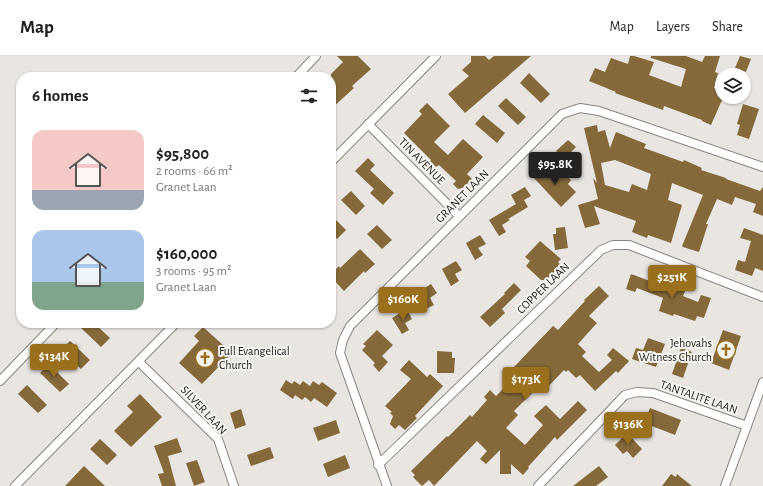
<!DOCTYPE html>
<meta charset="utf-8">
<style>
body{margin:0;font-family:"Alegreya Sans",sans-serif;background:#f6f6f6;color:#222;height:100vh;display:flex;flex-direction:column;font-size:15px;white-space:nowrap}
*{box-sizing:border-box;margin:0}
p{font-size:13px;color:#767676}
.icon{flex:none;width:22px;height:22px;fill:none;stroke:currentColor;stroke-width:2;stroke-linecap:round;stroke-linejoin:round}
.map{position:relative;flex:1;overflow:hidden}
.panel{position:absolute;left:16px;top:16px;width:320px;height:256px;display:flex;flex-direction:column;background:#fff;border-radius:16px;box-shadow:0 1px 3px #0004}
.panel>*{flex:none}
.buttons{position:absolute;left:715px;top:12px;display:grid;gap:8px}
.buttons a{display:grid;place-items:center;width:36px;height:36px;border-radius:50%;background:#fff;box-shadow:0 1px 3px #0004;font-size:20px}
.price{position:absolute;translate:-50% -34px;padding:0 9px;border-radius:4px;background:#9a701d;color:#fff;font-size:13px;line-height:26px;filter:drop-shadow(0 1px 2px #0008)}
.price::after{content:'';position:absolute;left:50%;top:24px;width:12px;height:9px;margin-left:-6px;background:inherit;clip-path:polygon(0 0,100% 0,50% 100%)}
.price.current{background:#222;color:#fff}
ul{padding:0;list-style:none}
li{display:flex;align-items:center;gap:12px;height:100px;padding:0 16px}
li span{display:grid;place-items:center;flex:none;width:112px;height:80px;border-radius:12px;color:#555}
li>.icon{margin-inline-start:auto}
span .icon{width:48px;height:48px;fill:#fffc;stroke-width:1}
li b{font-size:17px}
h2{display:flex;justify-content:space-between;align-items:center;height:48px;padding:0 16px;font-size:17px}
header{display:flex;align-items:center;gap:24px;box-sizing:border-box;height:56px;padding:0 20px;background:#fff;border-bottom:1px solid #e0e0e0}
header strong{font-size:19px}
nav{display:flex;gap:22px;margin-inline-start:auto;font-size:14px}
.map>svg:first-child{display:block}
</style>
<header>
<strong>Map</strong>
<nav><a>Map</a><a>Layers</a><a>Share</a></nav>
</header>
<div class="map">
<svg width="763" height="430" viewBox="0 0 763 430">
<rect width="100%" height="100%" fill="#e9e6e2"/>
<g fill="#85693a" fill-rule="evenodd">
<polygon points="337,0 358,0 371,13 352,30 354,32 331,53 331,18 343,6"/>
<polygon points="471,0 485,0 489,4 494,0 531,0 465,57 448,38 469,20 462,14 471,6"/>
<polygon points="630,0 634,0 654,6 649,19 681,31 686,13 651,2 651,0 686,0 702,6 705,0 720,0 715,16 718,17 714,32 722,35 722,44 711,69 702,65 702,64 664,50 663,54 615,37 616,36 589,25 595,12 605,16 611,2 628,8"/>
<polygon points="740,0 751,3 746,16 735,12"/>
<polygon points="529,17 550,38 541,47 520,27"/>
<polygon points="506,42 526,61 518,69 498,50"/>
<polygon points="427,47 450,70 434,86 448,99 463,83 483,101 467,118 472,123 463,132 458,133 453,128 456,125 439,109 436,111 430,105 431,104 404,77 422,58 419,55"/>
<polygon points="743,48 759,53 749,83 737,79 740,69 737,68"/>
<polygon points="483,59 505,77 497,87 475,68"/>
<path d="M597 69 598 76 605 74 610 92 616 76 646 88 644 92 683 106 684 104 702 112 701 114 726 122V123L760 135 763 131V160L753 156 756 148 735 141 732 149 717 143 706 168H708L699 196 683 191 682 190 703 139 672 127 668 144 682 149 671 187 648 179 647 182 632 176 636 165 594 150 600 168 585 172 578 149 598 143 593 122 597 127 584 72ZM615 104 651 118 647 134 632 128 629 136 605 129 601 107Z"/>
<polygon points="568,84 576,91 570,97 575,103 569,109 556,95"/>
<polygon points="368,102 375,109 370,114 394,137 383,149 370,137 374,133 355,115"/>
<polygon points="545,109 559,123 564,118 571,124 568,128 576,136 561,151 533,121"/>
<polygon points="525,131 531,140 524,144 528,151 508,163 510,164 502,169 506,176 499,180 489,164 516,148 511,139"/>
<polygon points="351,135 365,150 356,159 341,144"/>
<polygon points="331,159 346,174 337,183 331,178"/>
<polygon points="377,169 392,184 382,193 367,178"/>
<polygon points="565,171 568,192 555,194 553,178 556,178 556,172"/>
<polygon points="744,172 763,179 763,215 755,212 752,220 735,214 738,204 745,206 751,185 740,182"/>
<polygon points="480,179 486,188 478,192 483,199 475,204 466,187"/>
<polygon points="540,185 561,203 558,206 561,209 546,224 541,224 526,210 530,205 525,201"/>
<polygon points="360,193 375,208 365,217 364,215 344,235 331,221 331,218 339,210 340,212"/>
<polygon points="456,205 462,214 455,218 459,225 451,230 442,213"/>
<polygon points="631,218 674,234 676,229 686,233 683,240 698,246 701,239 711,242 704,262 697,260 695,265 674,258 673,260 659,255 663,242 637,232 635,236 626,233"/>
<polygon points="514,227 521,234 502,253 505,257 490,271 480,261 505,238 504,237"/>
<polygon points="431,228 437,237 430,242 434,249 426,253 417,237"/>
<polygon points="599,230 609,240 589,260 597,267 578,288 586,296 582,300 599,316 612,304 607,299 613,292 629,305 618,317 616,315 595,335 580,319 576,322 568,314 566,316 564,314 544,335 539,330 514,355 518,359 506,372 525,389 543,369 534,360 546,349 560,363 578,345 587,354 557,384 555,381 528,411 529,412 523,419 511,408 511,418 500,418 500,394 486,408 480,403 487,395 477,385 434,430 429,424 422,430 413,421 415,419 411,415 447,380 448,381 470,359 472,361 487,344 484,341 490,334 496,340 511,325 507,322 516,313 514,311 531,293 553,270 558,274 585,245 584,244"/>
<polygon points="407,253 412,263 405,267 409,274 402,278 392,262"/>
<polygon points="86,267 94,267 110,282 101,291 81,272"/>
<polygon points="203,271 232,297 202,328 179,307 199,285 194,280"/>
<polygon points="377,274 393,289 382,300 388,306 379,316 373,309 375,307 362,294 366,290 363,288"/>
<polygon points="723,274 741,280 729,314 711,307"/>
<polygon points="648,282 665,288 656,311 632,303 636,292 643,294"/>
<polygon points="70,285 90,304 81,313 61,294"/>
<polygon points="681,292 692,296 683,322 672,318"/>
<polygon points="437,295 452,296 452,302 455,302 454,317 437,317"/>
<polygon points="409,304 427,321 430,318 443,330 415,360 417,362 405,374 399,369 395,373 390,368 393,360 390,357 392,356 385,350 411,323 400,314"/>
<polygon points="49,308 69,328 60,336 40,317"/>
<polygon points="286,324 292,328 294,325 300,329 303,325 310,330 313,325 319,329 322,326 337,337 327,351 314,342 311,346 305,341 302,344 295,339 293,343 280,334"/>
<polygon points="27,329 47,349 38,357 18,338"/>
<polygon points="140,338 162,361 131,391 114,375 133,356 127,350"/>
<polygon points="650,352 681,364 675,379 644,367"/>
<polygon points="241,353 246,369 235,373 230,357"/>
<polygon points="336,364 340,377 318,385 313,372"/>
<polygon points="627,377 642,393 633,402 627,395 623,398 615,389"/>
<polygon points="177,382 182,396 168,400 176,430 162,430 158,418 164,417 154,390"/>
<polygon points="100,383 117,399 107,409 90,393"/>
<polygon points="270,391 274,402 251,410 247,399"/>
<polygon points="345,399 350,412 328,421 323,408"/>
<polygon points="197,404 205,426 194,430 186,407"/>
<polygon points="84,410 105,430 65,430"/>
<polygon points="599,410 608,421 596,430 573,430"/>
<polygon points="671,418 676,421 677,418 692,430 662,430"/>
</g>
<g fill="none" stroke-linecap="round" stroke-linejoin="round">
<g stroke="#878581" stroke-width="10">
<g id="street">
<polyline points="296,21 316,0"/>
<polyline points="368,68 459,160"/>
<polyline points="331,106 436,0"/>
<polyline points="139,306 218,383 234,430"/>
<polyline points="0,325 56,267"/>
<polyline points="378,409 601,194 613,189 629,189 763,241"/>
<polyline points="15,430 176,267"/>
<polyline points="387,430 340,297 343,284 350,270 562,58 580,52 599,55 763,111"/>
<polyline points="538,430 625,339 637,336 653,337 747,370"/>
<polyline points="725,430 763,326"/>
</g>
</g>
<use href="#street" stroke="#fff" stroke-width="8"/>
</g>
<defs>
<g id="church-ring" transform="scale(1)"><circle r="9.5" fill="#f6f4f0" stroke="#9a701d" stroke-width="1.5"/><path d="M-1.2-6h2.4v3.5h3.3v2.4h-3.3V6h-2.4V-.1h-3.3v-2.4h3.3Z" fill="#9a701d"/></g>
</defs>
<g fill-rule="evenodd">
<use href="#church-ring" x="726" y="294"/>
<use href="#church-ring" x="205" y="302"/>
</g>
<g text-anchor="middle" dominant-baseline="central" stroke-width="4" stroke-linejoin="round" paint-order="stroke">
<g font-size="12" fill="#201f1e" stroke="#f6f4f0">
<text transform="translate(422 105) rotate(45)">TIN AVENUE</text>
<text transform="translate(462 140) rotate(-45)">GRANET LAAN</text>
<text transform="translate(543 232) rotate(-44)">COPPER LAAN</text>
<text transform="translate(699 341) rotate(19)">TANTALITE LAAN</text>
<text transform="translate(204 354) rotate(47)">SILVER LAAN</text>
</g>
<g font-size="12" fill="#201f1e" stroke="#f6f4f0" text-anchor="end">
<text x="712" y="287">Jehovahs<tspan x="712" dy="14">Witness Church</tspan></text>
<text x="219" y="295" text-anchor="start">Full Evangelical<tspan x="219" dy="14">Church</tspan></text>
</g>
</g>
</svg>
<div class="buttons">
<a><svg class="icon" aria-label="layers" viewBox="0 0 24 24"><path d="M12 4l9 5-9 5-9-5zM3 14l9 5 9-5"/></svg></a>
</div>
<b class="price current" style="left:555px;top:130px">$95.8K</b>
<b class="price" style="left:672px;top:243px">$251K</b>
<b class="price" style="left:403px;top:265px">$160K</b>
<b class="price" style="left:54px;top:322px">$134K</b>
<b class="price" style="left:526px;top:345px">$173K</b>
<b class="price" style="left:628px;top:390px">$136K</b>
<section class="panel">
<h2>6 homes<svg class="icon" aria-label="filters" viewBox="0 0 24 24"><path d="M4 7h16M4 17h16"/><circle cx="9" cy="7" r="2"/><circle cx="15" cy="17" r="2"/></svg></h2>
<ul>
<li><span style="background:linear-gradient(#f6c9c9 75%,#9aa5b1 0)"><svg class="icon" aria-label="home" viewBox="0 0 24 24"><path d="M3 11l9-7 9 7M6 9v11h12V9"/></svg></span><div><b>$95,800</b><p>2 rooms · 66 m²</p><p>Granet Laan</p></div></li>
<li><span style="background:linear-gradient(#a9c7e8 65%,#7fa58c 0)"><svg class="icon" aria-label="home" viewBox="0 0 24 24"><path d="M3 11l9-7 9 7M6 9v11h12V9"/></svg></span><div><b>$160,000</b><p>3 rooms · 95 m²</p><p>Granet Laan</p></div></li>
</ul>
</section>
</div>
